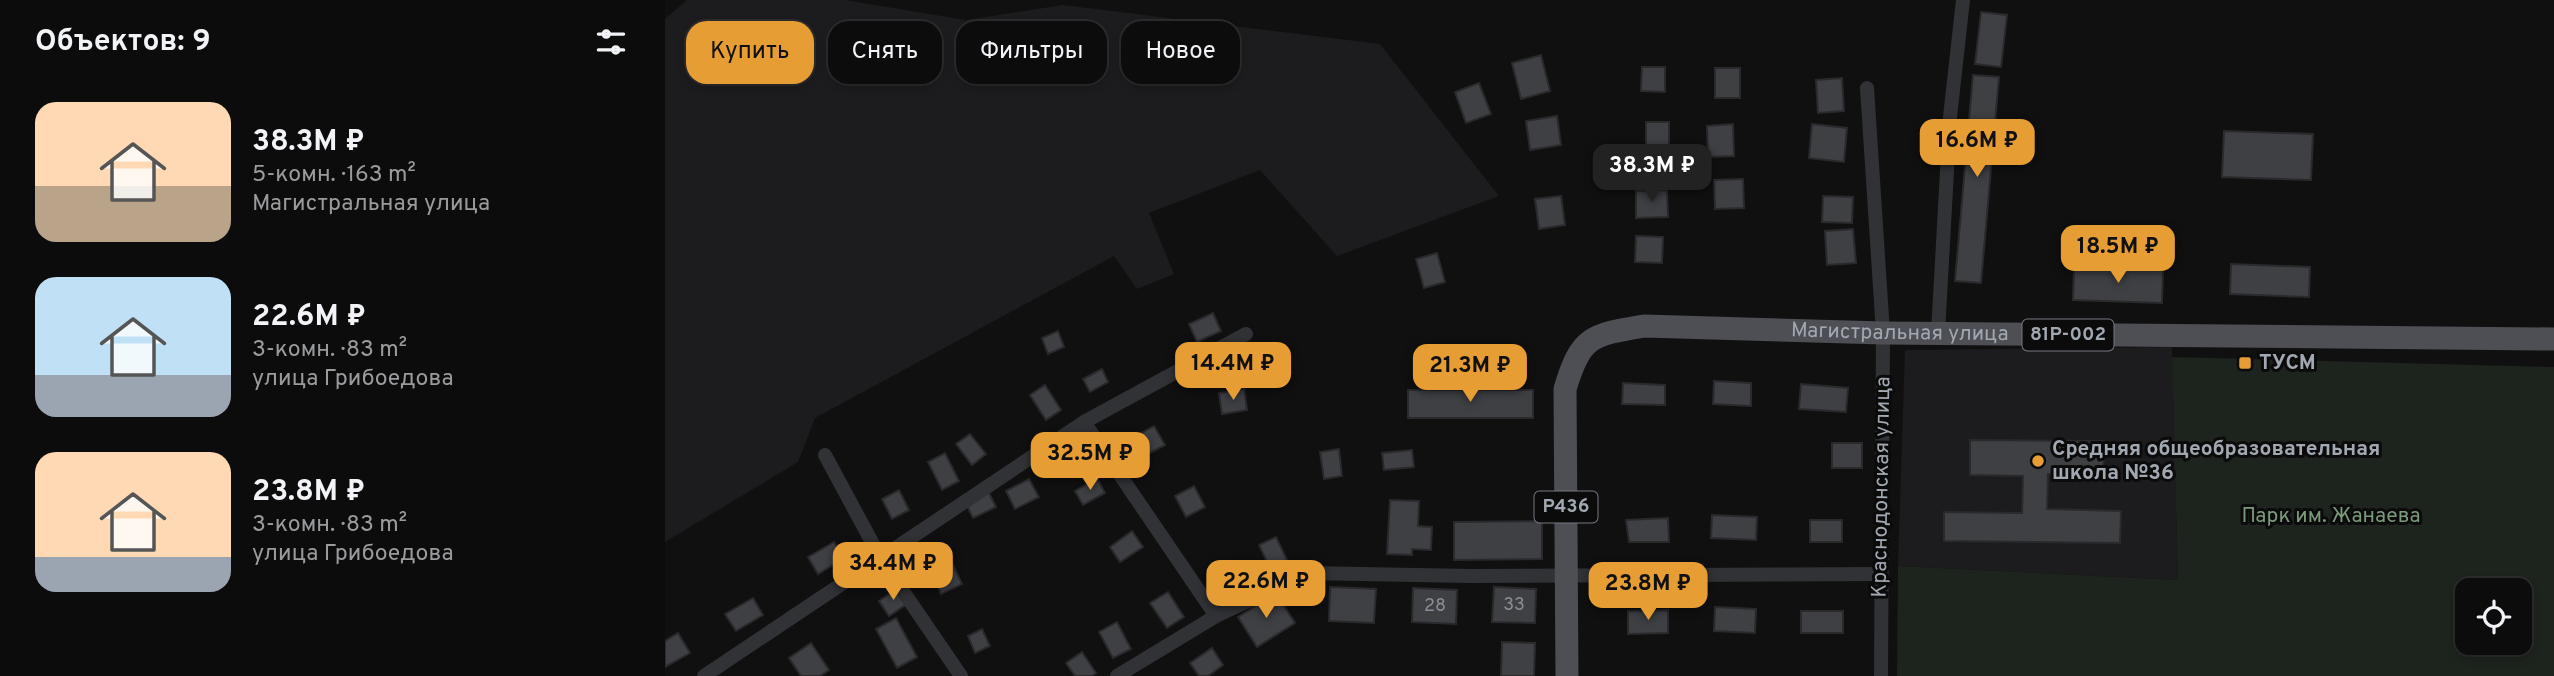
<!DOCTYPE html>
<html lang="ru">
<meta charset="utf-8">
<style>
body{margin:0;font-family:Overpass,sans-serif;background:#1a1a1b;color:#f1f3f6;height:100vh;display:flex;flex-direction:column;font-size:26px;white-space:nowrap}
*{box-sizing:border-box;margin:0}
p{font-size:23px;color:#9a9b9d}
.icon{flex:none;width:38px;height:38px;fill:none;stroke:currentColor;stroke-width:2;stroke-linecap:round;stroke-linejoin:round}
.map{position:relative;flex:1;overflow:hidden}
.side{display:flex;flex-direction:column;background:#0c0c0d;width:665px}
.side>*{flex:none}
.guide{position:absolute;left:21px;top:21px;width:665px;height:63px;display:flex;gap:14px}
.buttons{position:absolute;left:1790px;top:578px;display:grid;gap:14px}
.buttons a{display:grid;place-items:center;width:77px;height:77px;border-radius:14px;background:#0c0c0d;box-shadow:0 4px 10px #0003,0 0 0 2px #2c2c2e;font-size:35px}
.price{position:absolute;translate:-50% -60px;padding:0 16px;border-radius:14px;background:#e69d33;color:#111;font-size:23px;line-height:46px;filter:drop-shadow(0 2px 4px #0008)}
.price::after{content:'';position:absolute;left:50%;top:42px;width:21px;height:16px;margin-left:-10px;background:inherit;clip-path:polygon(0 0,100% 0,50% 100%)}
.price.on{background:#222;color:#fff}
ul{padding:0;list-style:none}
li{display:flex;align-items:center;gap:21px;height:175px;padding:0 35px}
li span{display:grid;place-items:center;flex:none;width:196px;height:140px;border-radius:21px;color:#555}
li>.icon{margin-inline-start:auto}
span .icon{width:84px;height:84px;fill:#fffc;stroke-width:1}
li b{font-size:30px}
h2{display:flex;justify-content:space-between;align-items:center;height:84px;padding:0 35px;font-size:30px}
.tag{padding:0 24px;border-radius:21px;background:#0c0c0d;box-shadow:0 4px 10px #0003,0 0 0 2px #2c2c2e;font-size:24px;line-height:63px}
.tag.on{background:#e69d33;color:#111}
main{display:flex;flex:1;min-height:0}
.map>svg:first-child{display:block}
</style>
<main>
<section class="side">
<h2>Объектов: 9<svg class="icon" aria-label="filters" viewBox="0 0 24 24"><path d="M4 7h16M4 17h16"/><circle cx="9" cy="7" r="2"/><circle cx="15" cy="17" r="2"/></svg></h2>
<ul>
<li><span style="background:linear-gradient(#ffd9b3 60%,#b9a48a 0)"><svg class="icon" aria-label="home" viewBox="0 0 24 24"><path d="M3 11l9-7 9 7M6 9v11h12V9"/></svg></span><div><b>38.3M ₽</b><p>5-комн. · 163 m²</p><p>Магистральная улица</p></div></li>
<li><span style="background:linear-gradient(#bfe0f5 70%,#9aa5b1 0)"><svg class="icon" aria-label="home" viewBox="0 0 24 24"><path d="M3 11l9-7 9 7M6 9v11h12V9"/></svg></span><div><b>22.6M ₽</b><p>3-комн. · 83 m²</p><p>улица Грибоедова</p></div></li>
<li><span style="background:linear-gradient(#ffd9b3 75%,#9aa5b1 0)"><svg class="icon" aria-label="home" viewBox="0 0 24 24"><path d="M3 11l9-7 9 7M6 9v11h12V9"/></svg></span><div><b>23.8M ₽</b><p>3-комн. · 83 m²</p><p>улица Грибоедова</p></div></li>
</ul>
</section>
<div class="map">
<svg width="1889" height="676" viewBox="0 0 1889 676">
<rect width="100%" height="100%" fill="#101011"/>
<g fill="#1c1c1e">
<polygon points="22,0 180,0 301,20 398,5 715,44 834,196 672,256 595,170 484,213 509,274 472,289 449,256 150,418 133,462 0,542 0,19"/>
<polygon points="1507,347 1513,580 1233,566 1240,350"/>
</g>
<path fill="#1d231d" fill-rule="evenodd" d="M1507 357 1889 367V676H1232L1233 566 1513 580ZM1802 590H1855V642H1802Z"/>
<g fill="#3f4044" stroke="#2a2a2d" stroke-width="2">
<polygon points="1316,12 1342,15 1336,67 1310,64"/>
<polygon points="876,55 885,91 856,99 847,63"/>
<polygon points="977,67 1000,67 1000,92 976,91"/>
<rect x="1050" y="68" width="25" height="30"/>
<polygon points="1308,75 1334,77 1316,283 1290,281"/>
<polygon points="1177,78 1179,111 1153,113 1151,80"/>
<polygon points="814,83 826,114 801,123 790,92"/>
<polygon points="892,116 896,145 865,150 861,121"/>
<rect x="981" y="122" width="23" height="24"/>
<polygon points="1068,124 1069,156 1043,157 1042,126"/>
<polygon points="1147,124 1182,128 1179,162 1144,158"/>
<polygon points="1559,131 1648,134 1646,180 1557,177"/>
<polygon points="1078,179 1079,208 1050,209 1049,180"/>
<polygon points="1002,190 1003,217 971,218 971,191"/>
<polygon points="896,196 900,225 874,229 870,199"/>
<polygon points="1158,196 1188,197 1187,223 1157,222"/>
<polygon points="1188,229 1191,263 1162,265 1160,231"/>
<polygon points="971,236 998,237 997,263 970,262"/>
<polygon points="772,253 780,282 759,288 751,259"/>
<polygon points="1566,264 1645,267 1644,297 1565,294"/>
<polygon points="1409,267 1498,270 1497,303 1408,300"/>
<polygon points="548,313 556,331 532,342 524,324"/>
<polygon points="393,331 399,347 383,354 377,338"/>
<polygon points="437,369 443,382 425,392 418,379"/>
<polygon points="1049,381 1086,383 1086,406 1048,404"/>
<polygon points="958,383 1000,385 1000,405 957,404"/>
<polygon points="1136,384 1183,388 1181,412 1134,409"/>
<polygon points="380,385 396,410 381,420 365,395"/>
<polygon points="579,389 582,410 557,414 554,393"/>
<rect x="743" y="390" width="125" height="28"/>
<polygon points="489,426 500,445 483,454 473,435"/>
<polygon points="305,434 321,454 307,465 291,444"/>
<polygon points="1305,440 1439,441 1438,475 1383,474 1382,509 1456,511 1455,543 1279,541 1279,512 1357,513 1358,476 1305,475"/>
<rect x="1167" y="443" width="30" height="25"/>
<polygon points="674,449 677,476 659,479 655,452"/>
<polygon points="747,450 749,467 719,470 717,453"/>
<polygon points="280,453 294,481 277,490 263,462"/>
<polygon points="432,478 440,493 418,505 410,491"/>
<polygon points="364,479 374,497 350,509 341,491"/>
<polygon points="529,486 540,507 521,517 510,496"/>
<polygon points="234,490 244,510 227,519 217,499"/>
<polygon points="323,491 331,507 308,518 300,502"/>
<polygon points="725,500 754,501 753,526 767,527 766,550 747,549 747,555 722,554"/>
<polygon points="1047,515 1092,517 1091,540 1046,538"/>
<polygon points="1003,518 1004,542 964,542 961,520"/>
<rect x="1145" y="520" width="32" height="22"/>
<polygon points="877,521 877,559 789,560 789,522"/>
<polygon points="467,531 478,547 455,562 445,547"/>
<polygon points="611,537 622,560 605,568 594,545"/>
<polygon points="169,542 179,558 153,574 143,557"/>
<polygon points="566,561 578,582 562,590 550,569"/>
<polygon points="287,563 297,584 276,594 267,572"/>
<polygon points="665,587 711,589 709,623 664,621"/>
<polygon points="829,587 871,589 870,623 827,622"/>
<polygon points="748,588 792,590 791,624 747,622"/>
<polygon points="232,589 242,604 224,616 214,601"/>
<polygon points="503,592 519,617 502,628 485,603"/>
<polygon points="611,593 630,623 592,647 573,617"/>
<polygon points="88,598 98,615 71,631 60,614"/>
<polygon points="1050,607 1091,609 1090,633 1049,631"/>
<polygon points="1003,610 1003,633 963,634 963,611"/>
<rect x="1136" y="611" width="42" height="22"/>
<polygon points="231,618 252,657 232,668 211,629"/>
<polygon points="452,622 466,649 448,658 434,632"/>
<polygon points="317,629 325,646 310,653 303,636"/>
<polygon points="13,633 25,653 0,667 0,641"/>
<polygon points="837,642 870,643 869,676 836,676"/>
<polygon points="146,643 164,670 155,676 136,676 124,658"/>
<polygon points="547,648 558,665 543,676 534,676 525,663"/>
<polygon points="417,652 431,673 427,676 410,676 401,663"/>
</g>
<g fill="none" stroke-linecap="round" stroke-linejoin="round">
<g stroke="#313236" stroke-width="14">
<polyline points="1202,88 1218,333 1216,676"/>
<polyline points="1273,333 1285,117 1298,0"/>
<polyline points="419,422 551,616"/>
<polyline points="160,455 216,559 296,676"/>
<polyline points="39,676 419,422 581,334"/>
<polyline points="452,676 551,616 643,573 806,576 1215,574"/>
</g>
<path stroke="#4d4f55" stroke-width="23" id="s1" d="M902 676 900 389C916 336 926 335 979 326L1218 333 1889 339"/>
</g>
<g fill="#e69d33" stroke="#0b0b0c" stroke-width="2.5">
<rect x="1573" y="356" width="14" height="14" rx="3.5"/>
<circle cx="1373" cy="461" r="7"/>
</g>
<g text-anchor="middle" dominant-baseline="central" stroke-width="6" stroke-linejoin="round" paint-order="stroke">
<g font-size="18" fill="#898e96">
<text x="849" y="605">33</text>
<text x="770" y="606">28</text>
</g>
<g fill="#0b0b0c" stroke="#757980" stroke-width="2">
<rect x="1357.5" y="319.5" width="91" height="31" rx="5"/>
<rect x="869.5" y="491.5" width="63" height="31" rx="5"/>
</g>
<g font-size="19" font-weight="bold" fill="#a2a8b1">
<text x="1403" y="335">81Р-002</text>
<text x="901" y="507">P436</text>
</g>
<g font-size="21" fill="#a2a8b1" stroke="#0b0b0c">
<text stroke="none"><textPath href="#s1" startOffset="654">Магистральная улица</textPath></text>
<text transform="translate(1217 487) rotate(-89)">Краснодонская улица</text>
</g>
<g font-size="21" font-weight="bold" fill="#a2a8b1" stroke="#0b0b0c" text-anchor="start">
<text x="1594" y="363">ТУСМ</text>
<text x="1387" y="449">Средняя общеобразовательная<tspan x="1387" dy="24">школа №36</tspan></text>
</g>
<g font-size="21" fill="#7a9b7a" stroke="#0b0b0c">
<text x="1666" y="516">Парк им. Жанаева</text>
</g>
</g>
</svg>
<div class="buttons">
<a><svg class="icon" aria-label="locate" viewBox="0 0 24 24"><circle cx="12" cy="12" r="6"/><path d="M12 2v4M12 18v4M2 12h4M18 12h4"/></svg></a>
</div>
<b class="price" style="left:1312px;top:179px">16.6M ₽</b>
<b class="price on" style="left:987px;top:204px">38.3M ₽</b>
<b class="price" style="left:1453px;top:285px">18.5M ₽</b>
<b class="price" style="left:568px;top:402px">14.4M ₽</b>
<b class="price" style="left:805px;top:404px">21.3M ₽</b>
<b class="price" style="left:425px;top:492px">32.5M ₽</b>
<b class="price" style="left:228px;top:602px">34.4M ₽</b>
<b class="price" style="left:601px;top:620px">22.6M ₽</b>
<b class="price" style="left:983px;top:622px">23.8M ₽</b>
<div class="guide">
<a class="tag on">Купить</a>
<a class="tag">Снять</a>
<a class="tag">Фильтры</a>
<a class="tag">Новое</a>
</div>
</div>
</main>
